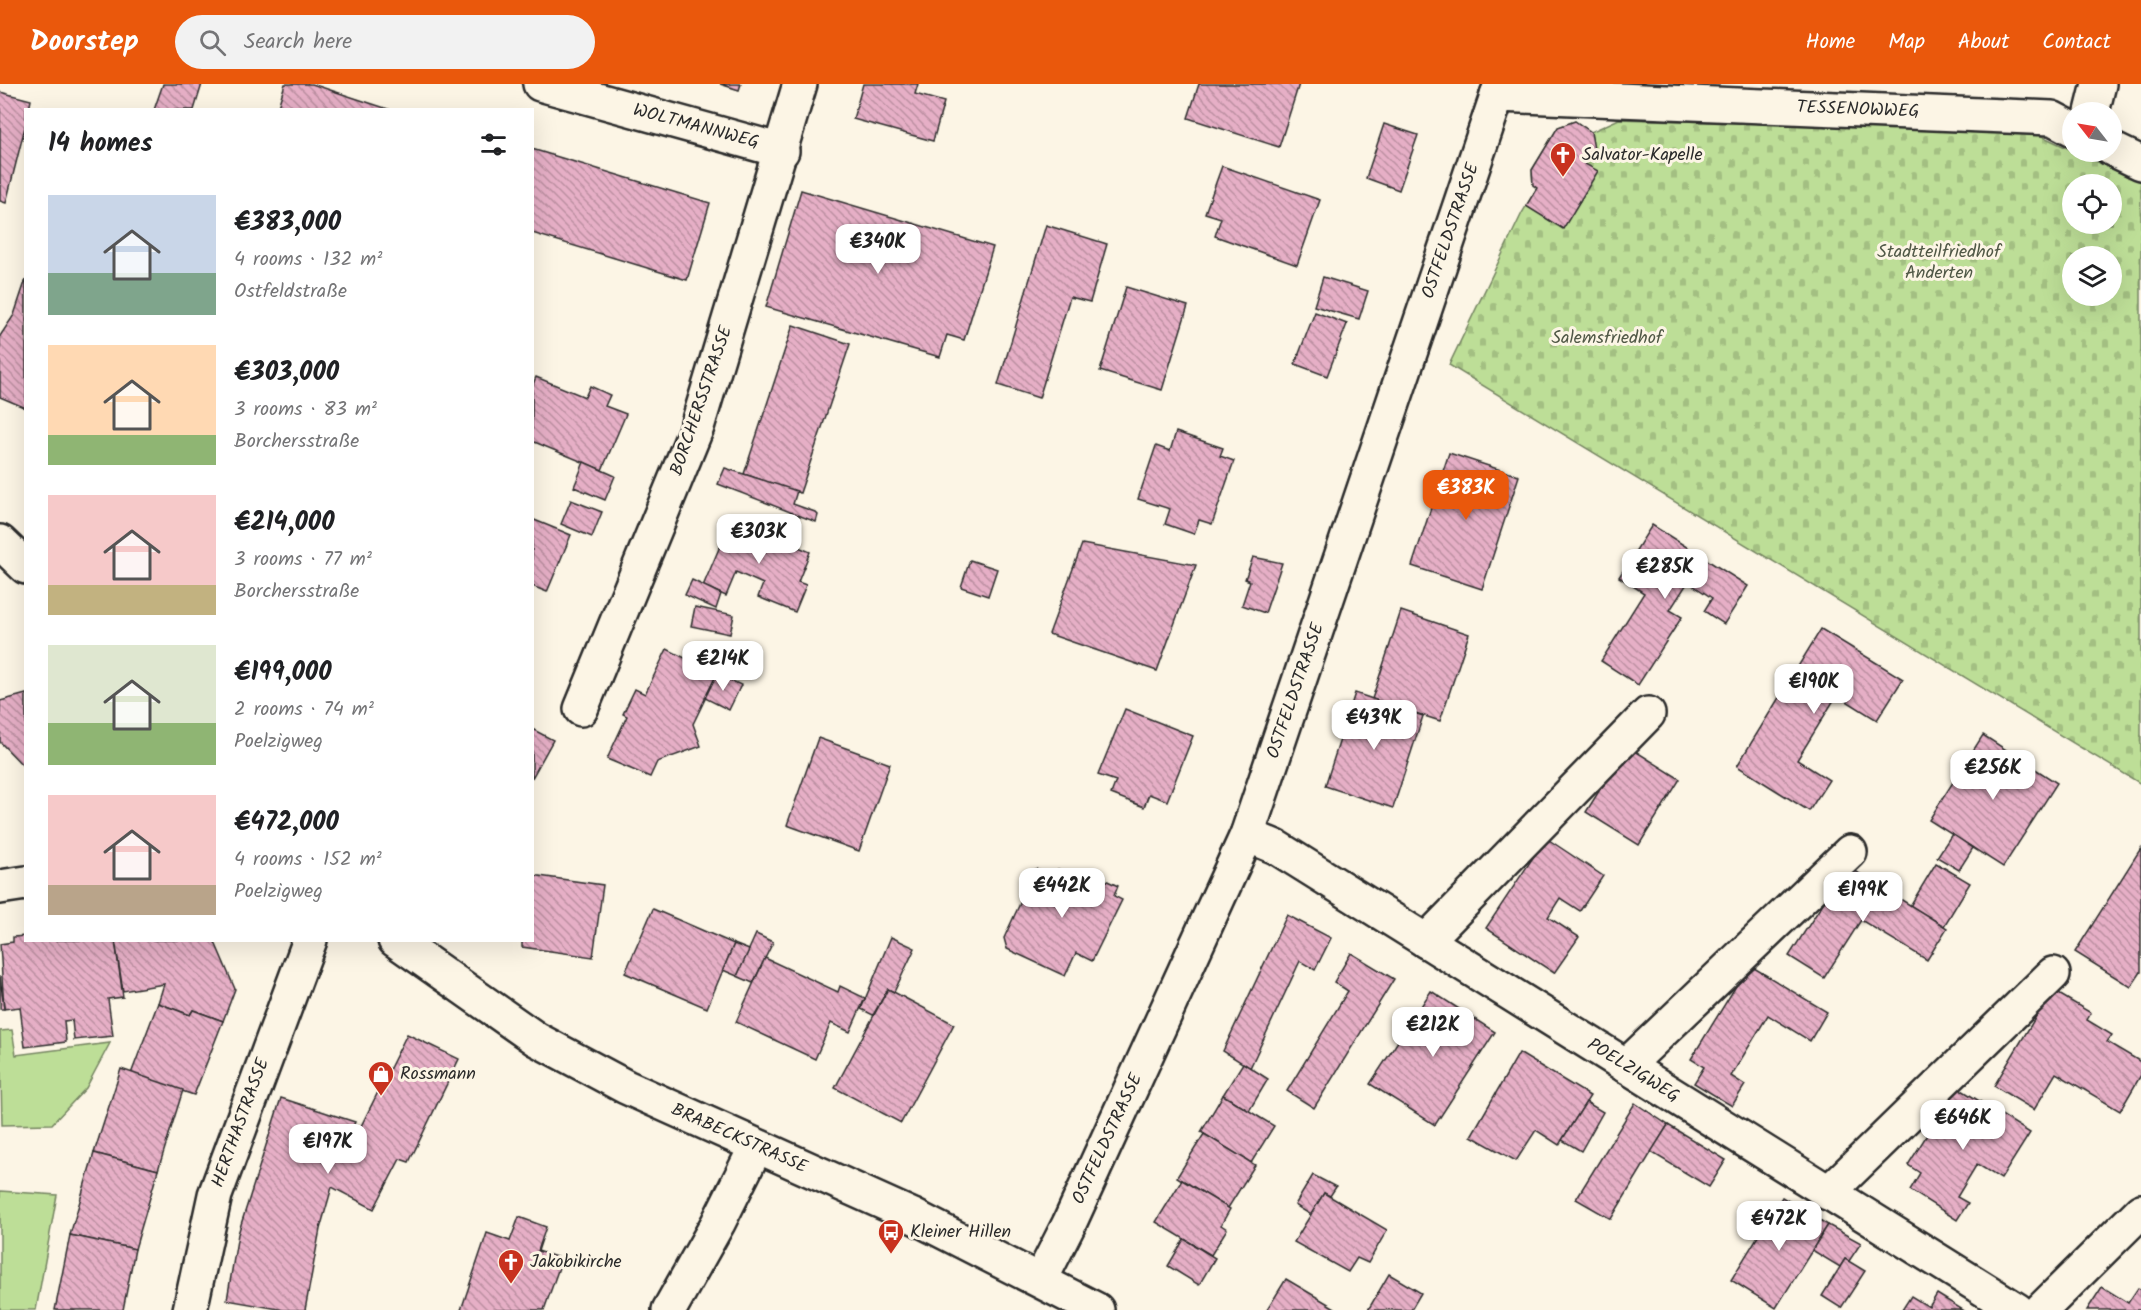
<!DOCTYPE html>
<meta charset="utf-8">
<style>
body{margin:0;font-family:Kalam,sans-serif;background:#f2f2f2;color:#202124;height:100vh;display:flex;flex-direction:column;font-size:22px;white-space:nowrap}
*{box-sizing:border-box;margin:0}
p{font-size:20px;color:#757577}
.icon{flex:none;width:33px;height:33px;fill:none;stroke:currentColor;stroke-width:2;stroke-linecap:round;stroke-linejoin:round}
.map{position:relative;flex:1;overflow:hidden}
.panel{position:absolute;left:24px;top:24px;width:510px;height:834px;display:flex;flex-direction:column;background:#fff;border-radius:0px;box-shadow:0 6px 24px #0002}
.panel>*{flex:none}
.needle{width:39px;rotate:301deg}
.fabs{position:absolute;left:2062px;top:18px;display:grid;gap:12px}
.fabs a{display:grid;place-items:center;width:60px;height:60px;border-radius:50%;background:#fff;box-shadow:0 6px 24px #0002;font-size:30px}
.price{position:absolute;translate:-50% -51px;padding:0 14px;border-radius:12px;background:#fff;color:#222;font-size:20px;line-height:39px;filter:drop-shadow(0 2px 3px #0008)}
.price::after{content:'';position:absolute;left:50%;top:36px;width:18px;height:14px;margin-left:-9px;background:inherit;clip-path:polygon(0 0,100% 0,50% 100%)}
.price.on{background:#ea580c;color:#fff}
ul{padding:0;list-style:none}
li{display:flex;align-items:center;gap:18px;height:150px;padding:0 24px}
li span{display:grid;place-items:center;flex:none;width:168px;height:120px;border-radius:0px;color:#555}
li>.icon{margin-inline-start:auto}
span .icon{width:72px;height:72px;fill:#fffc;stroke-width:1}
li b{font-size:26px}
h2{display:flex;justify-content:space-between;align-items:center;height:72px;padding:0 24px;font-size:26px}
header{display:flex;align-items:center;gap:36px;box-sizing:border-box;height:84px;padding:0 30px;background:#ea580c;color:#fff}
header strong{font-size:28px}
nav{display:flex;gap:33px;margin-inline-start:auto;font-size:21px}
.search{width:420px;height:54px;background:#f2f2f2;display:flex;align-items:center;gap:15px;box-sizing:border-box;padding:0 21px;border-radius:33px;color:#757577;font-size:22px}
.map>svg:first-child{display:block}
</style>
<header>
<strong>Doorstep</strong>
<div class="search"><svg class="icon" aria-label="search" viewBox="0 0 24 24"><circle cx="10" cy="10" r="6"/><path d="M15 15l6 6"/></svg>Search here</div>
<nav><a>Home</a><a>Map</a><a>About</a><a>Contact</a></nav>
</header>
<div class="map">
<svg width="2141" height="1226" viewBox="0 0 2141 1226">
<defs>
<pattern id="cemetery-stones" width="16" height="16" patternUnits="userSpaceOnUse" patternTransform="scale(1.5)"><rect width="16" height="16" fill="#bdde97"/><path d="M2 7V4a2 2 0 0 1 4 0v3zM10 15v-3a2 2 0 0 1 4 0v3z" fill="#a3bf82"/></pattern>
<pattern id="building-back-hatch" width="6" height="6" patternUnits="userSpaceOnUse" patternTransform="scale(1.5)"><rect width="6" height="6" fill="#e6afc6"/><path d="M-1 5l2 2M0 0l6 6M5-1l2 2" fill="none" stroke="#bb8fa1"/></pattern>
</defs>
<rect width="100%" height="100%" fill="#fcf5e5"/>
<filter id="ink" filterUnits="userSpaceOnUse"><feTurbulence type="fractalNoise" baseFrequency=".0167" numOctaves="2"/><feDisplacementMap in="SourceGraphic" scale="12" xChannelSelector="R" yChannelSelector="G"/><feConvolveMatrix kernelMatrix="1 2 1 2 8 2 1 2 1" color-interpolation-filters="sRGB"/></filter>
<g filter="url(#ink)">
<path fill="url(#cemetery-stones)" stroke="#748461" stroke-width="1.5" fill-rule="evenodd" d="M1619 35 2033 48 2141 98V700L1449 281 1522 129 1537 104 1533 101 1532 86 1558 43 1575 37 1591 48ZM2073 100H2112V140H2073ZM2073 172H2112V212H2073Z"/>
<g fill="#bdde97" stroke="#748461" stroke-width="1.5">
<polygon points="12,946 16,971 110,959 86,1004 52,1040 2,1041 0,947"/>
<polygon points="0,1107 57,1111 36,1226 0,1226"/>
</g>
<g fill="url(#building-back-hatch)" stroke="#2b2b2b" stroke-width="1.5">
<polygon points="163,0 202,0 194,26 154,26"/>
<polygon points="285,0 312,0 391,26 277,26"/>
<polygon points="720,0 741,0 739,6"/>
<polygon points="863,0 918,0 915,10 944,18 933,57 853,35"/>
<polygon points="1199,0 1299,0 1279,63 1188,34"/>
<polygon points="0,8 31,16 29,26 26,26 26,39 6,119 0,117"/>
<polygon points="1575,37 1591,48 1594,65 1585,80 1598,87 1563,145 1526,122 1537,104 1533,101 1532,86 1558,43"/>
<polygon points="1384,40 1418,51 1399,106 1366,94"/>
<polygon points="532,65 710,119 687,196 532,149"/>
<polygon points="1222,82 1320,116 1297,181 1215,152 1221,134 1205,129"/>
<polygon points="801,106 993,163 964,256 947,251 940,273 766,223"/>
<polygon points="1046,141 1107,160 1090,218 1070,213 1039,314 998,301"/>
<polygon points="1323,193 1368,207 1359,235 1314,222"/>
<polygon points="26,195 26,324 0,313 0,252 14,231"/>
<polygon points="1126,203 1188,222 1162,306 1100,287"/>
<polygon points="1315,228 1347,240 1327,292 1295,280"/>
<polygon points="793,241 850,260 800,409 744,390"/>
<polygon points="536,293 585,313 590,302 610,311 605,322 626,330 602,386 532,357 532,303"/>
<polygon points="1176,348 1223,364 1220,372 1234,377 1212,440 1199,436 1194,450 1165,440 1170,425 1138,415 1156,362 1170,367"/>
<polygon points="1449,369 1519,392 1482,505 1412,482"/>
<polygon points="584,378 615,392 605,416 574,403"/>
<polygon points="725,384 797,407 793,420 815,428 818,431 816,438 718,400"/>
<polygon points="571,416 602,428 592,453 561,440"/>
<polygon points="732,434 810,468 798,498 806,501 795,528 758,513 763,500 736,488 726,512 703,502"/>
<polygon points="532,435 571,451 547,508 532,502"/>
<polygon points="1652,441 1748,502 1724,540 1704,527 1712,514 1688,498 1670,526 1682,533 1638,601 1601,577 1644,509 1619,493"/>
<polygon points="1082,460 1196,481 1157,587 1049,550"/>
<polygon points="1253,473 1282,479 1265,529 1242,521 1250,497 1245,495"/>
<polygon points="970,476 997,485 988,512 961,503"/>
<polygon points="692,496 721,510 716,525 685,511"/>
<polygon points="695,523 734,531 730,550 691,542"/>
<polygon points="1401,527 1469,550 1440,637 1372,615"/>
<polygon points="1821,545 1903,595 1877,636 1837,611 1797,676 1829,696 1809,727 1737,682"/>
<polygon points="667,565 717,590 693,640 701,662 657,678 650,693 607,675 627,632 623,630 635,605 645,610"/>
<polygon points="717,590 741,601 729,626 705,614"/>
<polygon points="1355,609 1423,632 1393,724 1325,702"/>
<polygon points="26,610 26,685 0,658 0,617"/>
<polygon points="1125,625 1193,652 1167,717 1149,710 1144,723 1111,710 1116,697 1098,691"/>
<polygon points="532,645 553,656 532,694"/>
<polygon points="1983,651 2057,699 2003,783 1929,736"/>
<polygon points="818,654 890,680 859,767 787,741"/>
<polygon points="1627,662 1680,695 1639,761 1586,728"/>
<polygon points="1952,750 1973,764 1959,786 1937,773"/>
<polygon points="1546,754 1603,792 1580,827 1560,814 1548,833 1579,853 1554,889 1486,844"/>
<polygon points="2141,764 2141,888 2131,903 2075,868"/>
<polygon points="1936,779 1970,799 1944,842 1910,822"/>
<polygon points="1847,782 1947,844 1927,876 1861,836 1824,894 1789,872"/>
<polygon points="1036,785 1053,793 1058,785 1079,795 1084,786 1118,802 1114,812 1122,816 1092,877 1076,869 1065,892 1007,865 1004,854"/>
<polygon points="532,791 603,801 593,873 522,863 522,856 532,856"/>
<polygon points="653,825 734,860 707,924 625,889"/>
<polygon points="1287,831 1331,854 1315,886 1300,877 1250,984 1223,967"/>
<polygon points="756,850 773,858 753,899 737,892"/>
<polygon points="26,852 26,856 115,856 123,913 108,915 113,952 74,956 72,936 64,937 66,958 25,963 20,923 4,925 0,860 13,858 13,853"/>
<polygon points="891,853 915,864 894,908 888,905 873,931 861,925"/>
<polygon points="115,856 214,856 235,905 223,937 193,926 190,931 158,919 164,900 123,907"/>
<polygon points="734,860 749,866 737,892 723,886"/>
<polygon points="1351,869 1394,895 1314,1024 1287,1007 1348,907 1334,898"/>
<polygon points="765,874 838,908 840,902 865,914 850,948 831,939 815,975 736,938"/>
<polygon points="1749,881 1827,928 1810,957 1768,931 1731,992 1745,1001 1732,1022 1694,999 1704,983 1691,975"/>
<polygon points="0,892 4,925 0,925"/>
<polygon points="888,905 954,940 901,1039 835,1004"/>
<polygon points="2052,906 2091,929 2087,936 2112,951 2107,958 2141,978 2141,991 2120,1027 2056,989 2034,1026 1994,1002"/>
<polygon points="1431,907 1495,948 1435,1041 1370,1000"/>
<polygon points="158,919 190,931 193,926 223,937 194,1011 131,990"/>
<polygon points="407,950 459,975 409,1078 400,1075 374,1125 332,1103 320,1145 305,1226 284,1226 227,1216 238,1150 281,1014 355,1038 350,1050 356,1052"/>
<polygon points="1519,969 1590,1012 1559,1061 1536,1046 1516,1077 1471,1052"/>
<polygon points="1243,979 1268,995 1249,1027 1223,1011"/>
<polygon points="121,985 183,1006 158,1086 94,1069"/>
<polygon points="1957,1003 2030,1049 2001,1095 1977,1080 1957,1113 1968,1119 1957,1136 1910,1106 1920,1089 1908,1081"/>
<polygon points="1223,1011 1274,1042 1251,1079 1201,1048"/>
<polygon points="1586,1018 1603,1028 1581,1067 1562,1056"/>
<polygon points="1635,1019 1668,1041 1611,1135 1576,1115"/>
<polygon points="1668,1041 1726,1076 1709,1103 1651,1068"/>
<polygon points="1204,1050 1255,1081 1228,1124 1177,1093"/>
<polygon points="94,1069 158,1086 135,1165 70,1151"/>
<polygon points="1313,1091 1336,1103 1330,1112 1324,1109 1311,1131 1295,1121"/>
<polygon points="1182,1096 1230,1125 1221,1141 1227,1145 1211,1171 1156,1138"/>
<polygon points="1324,1109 1387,1146 1368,1179 1357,1174 1348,1188 1294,1158"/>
<polygon points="1782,1113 1828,1141 1776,1224 1731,1196"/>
<polygon points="519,1133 546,1143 538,1167 562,1175 544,1226 461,1226 487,1149 510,1157"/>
<polygon points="1828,1141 1861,1159 1849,1177 1845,1175 1840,1183 1812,1166"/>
<polygon points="70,1151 135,1165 123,1226 55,1226"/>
<polygon points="1184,1155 1215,1174 1199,1201 1168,1182"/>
<polygon points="1845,1175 1865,1187 1841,1224 1822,1212"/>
<polygon points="1389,1190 1421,1209 1411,1226 1368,1226"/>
<polygon points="1286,1195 1335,1224 1333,1226 1267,1226"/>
<polygon points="2102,1203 2128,1219 2138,1204 2141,1206 2141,1226 2087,1226"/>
<polygon points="1937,1210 1963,1226 1902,1226 1911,1212 1929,1223"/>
</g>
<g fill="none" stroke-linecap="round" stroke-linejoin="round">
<g stroke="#2b2b2b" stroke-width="38">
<g id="minor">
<polyline points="540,0 782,67"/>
<polyline points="1497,11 2052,34 2073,45"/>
<polyline points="2092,28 2099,0"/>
<polyline points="2112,65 2141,79"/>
<polyline points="581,625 697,343 800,0"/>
<polyline points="1247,751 1276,763 2017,1226"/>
<polyline points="0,803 26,799"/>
<polyline points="1426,857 1648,630"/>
<polyline points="1626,982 1850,768"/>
<polyline points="1828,1109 2053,890"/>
<polyline points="1041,1195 1069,1140 1247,751 1501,0"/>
<polyline points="190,1226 215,1111 310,856"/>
<polyline points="669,1226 718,1139 756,1063"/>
<polyline points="2041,1226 2141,1127"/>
</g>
</g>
<g stroke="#2b2b2b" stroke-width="38">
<g id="major">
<polyline points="0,458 26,483"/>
<polyline points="395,856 536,955 626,1003 911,1131 1097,1226"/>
</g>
</g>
<use href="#minor" stroke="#fcf5e5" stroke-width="33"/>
<use href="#major" stroke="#fcf5e5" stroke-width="33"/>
</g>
</g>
<defs>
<g id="church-pin" transform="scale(1.35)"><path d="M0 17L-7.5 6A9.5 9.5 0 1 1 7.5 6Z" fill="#c8321e" stroke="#fcf5e5"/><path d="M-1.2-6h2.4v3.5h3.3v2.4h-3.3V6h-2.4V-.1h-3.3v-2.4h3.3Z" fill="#fff"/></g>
<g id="shop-pin" transform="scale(1.35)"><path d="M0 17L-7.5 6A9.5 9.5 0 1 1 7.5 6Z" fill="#c8321e" stroke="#fcf5e5"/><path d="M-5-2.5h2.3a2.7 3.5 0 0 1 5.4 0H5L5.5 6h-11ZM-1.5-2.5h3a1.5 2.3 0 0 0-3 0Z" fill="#fff"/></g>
<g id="bus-pin" transform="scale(1.35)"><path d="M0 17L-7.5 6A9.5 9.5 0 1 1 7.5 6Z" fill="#c8321e" stroke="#fcf5e5"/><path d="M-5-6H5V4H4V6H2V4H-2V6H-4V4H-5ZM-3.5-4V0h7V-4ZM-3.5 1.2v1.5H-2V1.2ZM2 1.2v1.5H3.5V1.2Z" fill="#fff"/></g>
</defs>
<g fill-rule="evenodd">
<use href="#church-pin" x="1563" y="71"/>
<use href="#shop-pin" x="381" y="990"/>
<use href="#bus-pin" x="891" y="1148"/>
<use href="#church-pin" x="511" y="1178"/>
</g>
<g text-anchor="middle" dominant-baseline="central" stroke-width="6" stroke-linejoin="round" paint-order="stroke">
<g font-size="18" fill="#2b2b2b" stroke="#fcf5e5">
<text transform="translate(1858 26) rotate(2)">TESSENOWWEG</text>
<text transform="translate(696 43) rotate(15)">WOLTMANNWEG</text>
<text transform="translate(1451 147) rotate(-71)">OSTFELDSTRASSE</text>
<text transform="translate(702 317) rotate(-71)">BORCHERSSTRASSE</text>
<text transform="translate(1296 607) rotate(-71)">OSTFELDSTRASSE</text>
<text transform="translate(1633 987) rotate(32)">POELZIGWEG</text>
<text transform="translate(241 1039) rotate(-70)">HERTHASTRASSE</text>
<text transform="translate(739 1055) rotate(24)">BRABECKSTRASSE</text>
<text transform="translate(1108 1055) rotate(-65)">OSTFELDSTRASSE</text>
</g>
<g font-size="18" fill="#2b2b2b" stroke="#fcf5e5" text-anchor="start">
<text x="1582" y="71">Salvator-Kapelle</text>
<text x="400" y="990">Rossmann</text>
<text x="910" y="1148">Kleiner Hillen</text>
<text x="530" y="1178">Jakobikirche</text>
</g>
<g font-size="18" fill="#505846" stroke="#fcf5e5">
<text x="1939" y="168">Stadtteilfriedhof<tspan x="1939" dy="21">Anderten</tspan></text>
<text x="1607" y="254">Salemsfriedhof</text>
</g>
</g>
</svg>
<div class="fabs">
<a><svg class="needle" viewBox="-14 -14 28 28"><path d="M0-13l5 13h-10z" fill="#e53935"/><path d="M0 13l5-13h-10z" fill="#757577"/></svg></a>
<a><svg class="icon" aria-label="locate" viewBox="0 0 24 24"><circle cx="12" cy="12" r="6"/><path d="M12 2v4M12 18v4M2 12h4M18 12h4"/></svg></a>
<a><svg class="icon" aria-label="layers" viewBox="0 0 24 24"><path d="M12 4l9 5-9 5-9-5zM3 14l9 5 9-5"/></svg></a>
</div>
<b class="price" style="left:878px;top:191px">€340K</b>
<b class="price on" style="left:1466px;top:437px">€383K</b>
<b class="price" style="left:759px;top:481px">€303K</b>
<b class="price" style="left:1665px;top:516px">€285K</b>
<b class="price" style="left:723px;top:608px">€214K</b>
<b class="price" style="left:1814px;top:631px">€190K</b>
<b class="price" style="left:1374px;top:667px">€439K</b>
<b class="price" style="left:1993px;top:717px">€256K</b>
<b class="price" style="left:1062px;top:835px">€442K</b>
<b class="price" style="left:1863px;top:839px">€199K</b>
<b class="price" style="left:1433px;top:974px">€212K</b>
<b class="price" style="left:1963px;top:1067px">€646K</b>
<b class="price" style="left:328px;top:1091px">€197K</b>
<b class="price" style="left:1779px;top:1168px">€472K</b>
<section class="panel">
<h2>14 homes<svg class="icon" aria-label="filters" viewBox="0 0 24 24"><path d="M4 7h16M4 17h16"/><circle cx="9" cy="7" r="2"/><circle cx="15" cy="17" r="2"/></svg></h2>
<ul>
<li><span style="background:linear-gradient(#c9d6e8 65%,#7fa58c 0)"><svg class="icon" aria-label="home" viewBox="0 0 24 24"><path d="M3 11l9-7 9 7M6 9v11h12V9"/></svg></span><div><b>€383,000</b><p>4 rooms · 132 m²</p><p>Ostfeldstraße</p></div></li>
<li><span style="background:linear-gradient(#ffd9b3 75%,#8fb573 0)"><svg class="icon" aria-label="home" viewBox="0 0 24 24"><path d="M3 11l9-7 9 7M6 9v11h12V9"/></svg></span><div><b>€303,000</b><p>3 rooms · 83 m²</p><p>Borchersstraße</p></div></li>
<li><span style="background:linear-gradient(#f6c9c9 75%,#c2b280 0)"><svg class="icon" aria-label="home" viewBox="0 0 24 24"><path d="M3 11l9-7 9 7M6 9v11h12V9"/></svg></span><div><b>€214,000</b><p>3 rooms · 77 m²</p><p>Borchersstraße</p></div></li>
<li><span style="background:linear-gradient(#dfe7d0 65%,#8fb573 0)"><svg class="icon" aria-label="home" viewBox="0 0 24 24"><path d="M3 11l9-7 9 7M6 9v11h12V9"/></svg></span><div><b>€199,000</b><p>2 rooms · 74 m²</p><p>Poelzigweg</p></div></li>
<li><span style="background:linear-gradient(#f6c9c9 75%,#b9a48a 0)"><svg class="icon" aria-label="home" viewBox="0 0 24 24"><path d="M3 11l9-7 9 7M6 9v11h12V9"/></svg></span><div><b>€472,000</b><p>4 rooms · 152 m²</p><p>Poelzigweg</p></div></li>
</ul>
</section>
</div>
